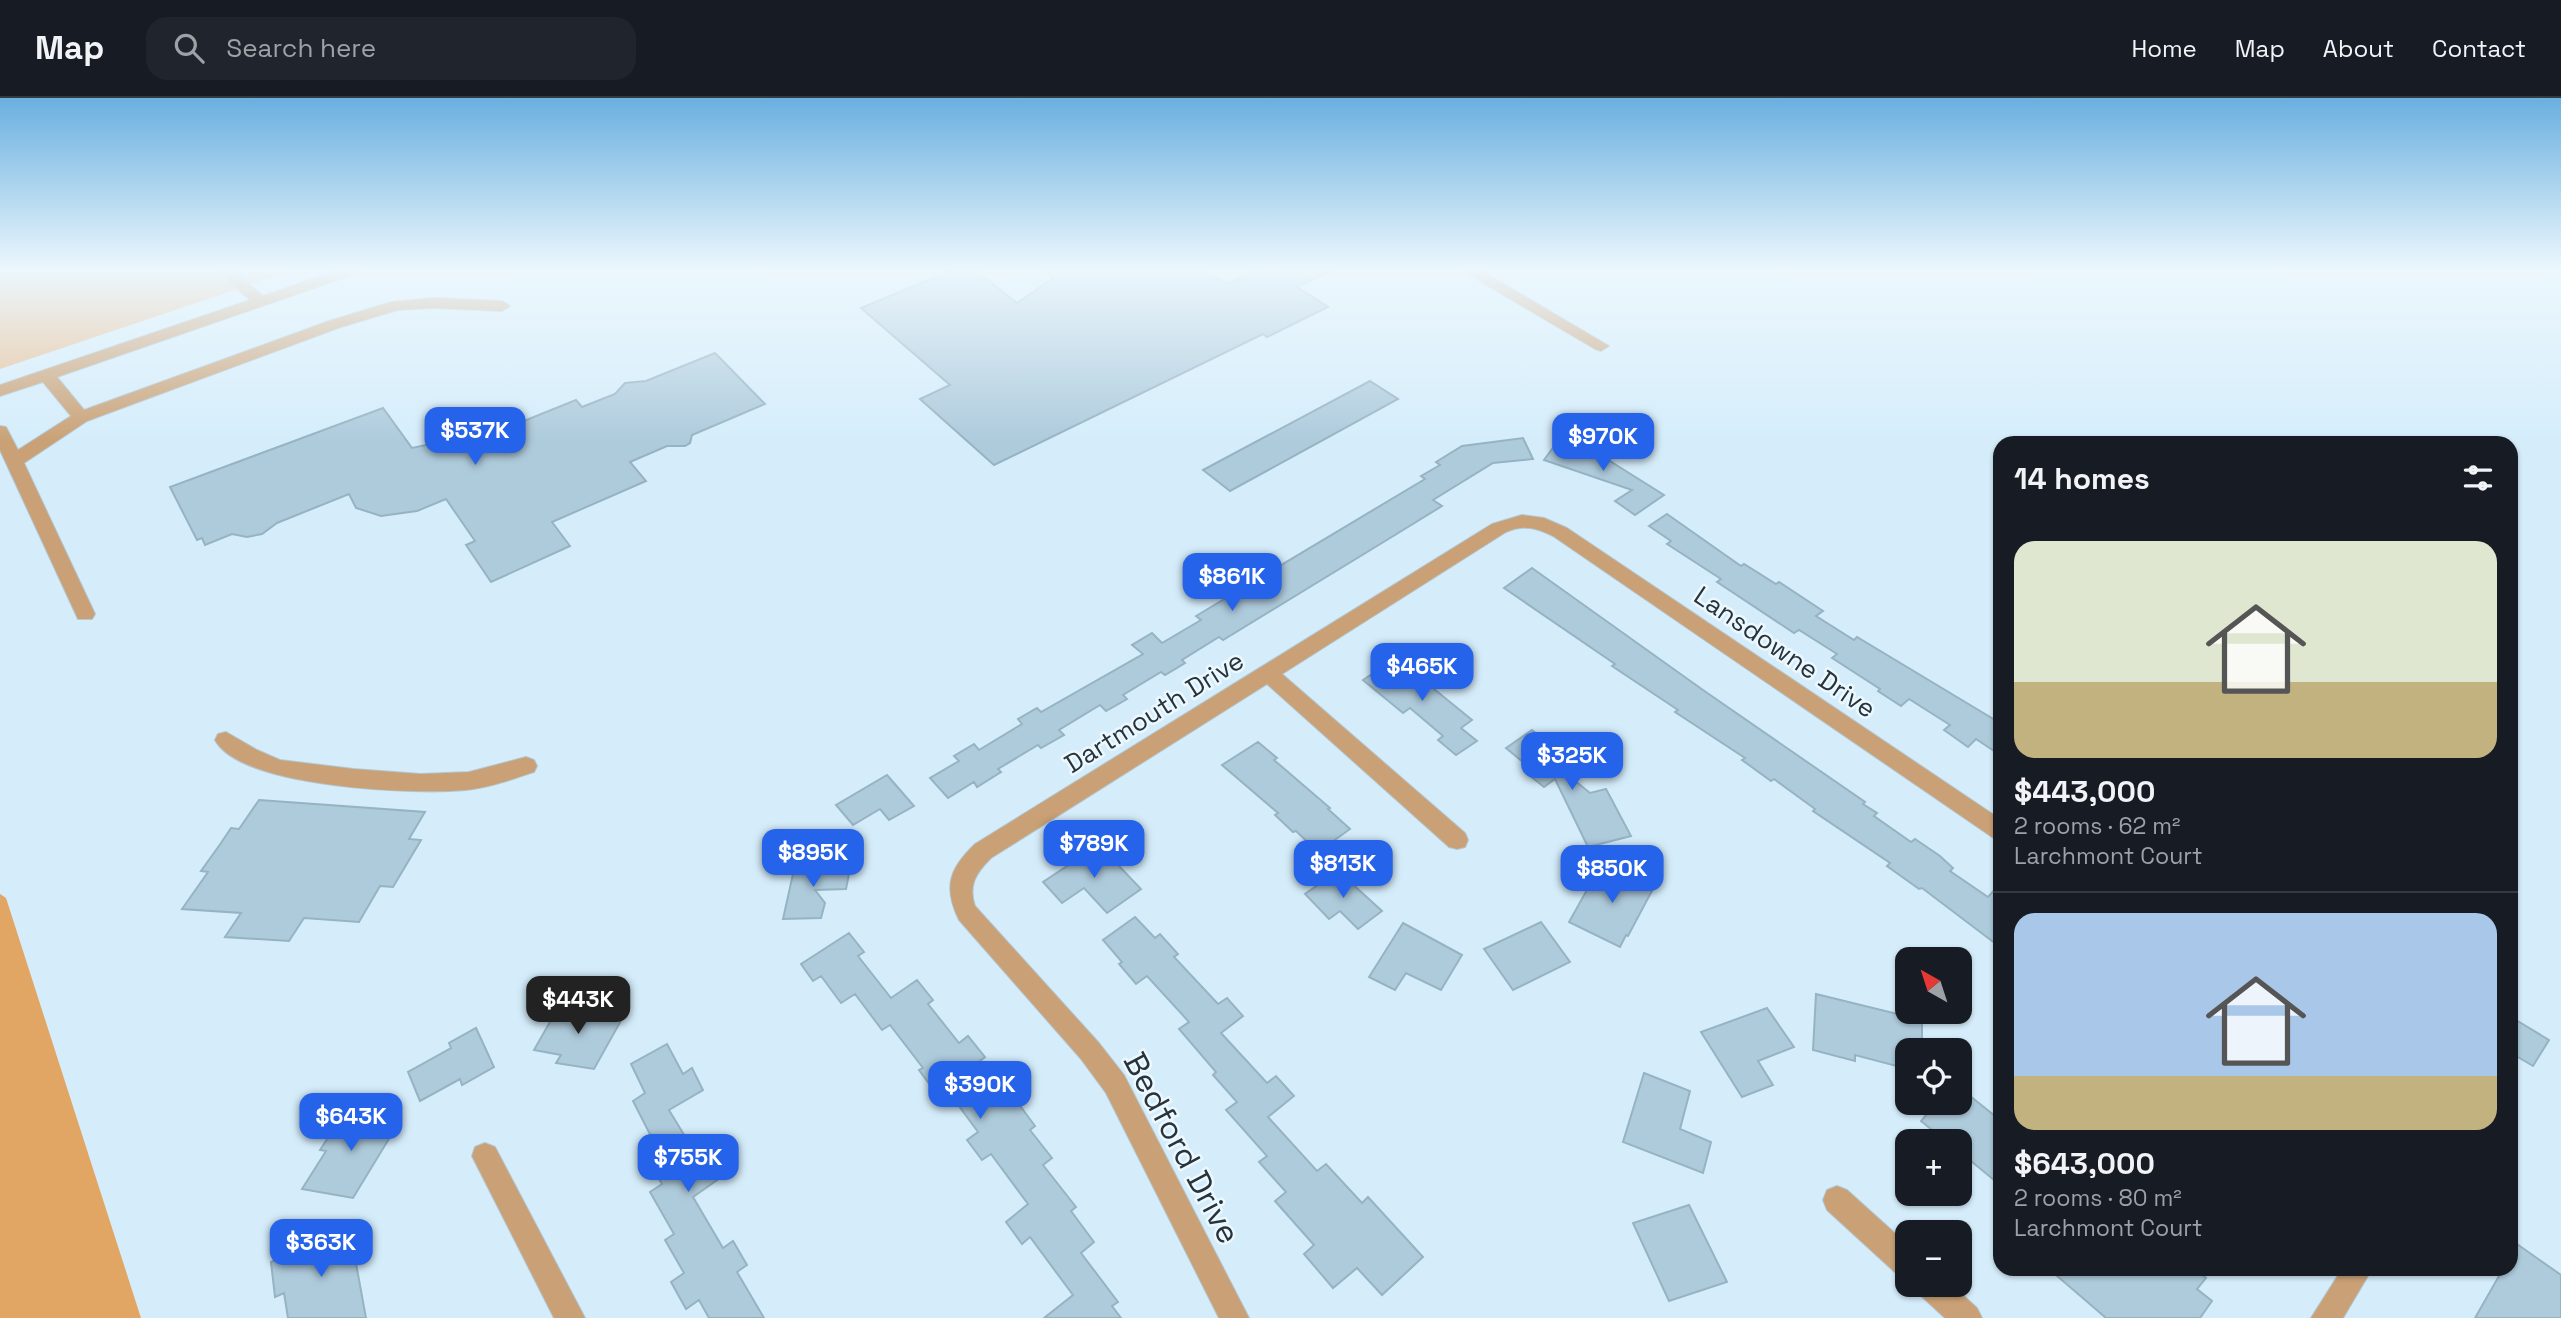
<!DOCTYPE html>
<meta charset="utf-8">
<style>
body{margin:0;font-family:"Space Grotesk",sans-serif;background:#20242c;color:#f1f3f6;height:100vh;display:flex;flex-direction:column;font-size:26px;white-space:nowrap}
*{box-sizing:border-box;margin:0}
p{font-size:23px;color:#9ea1a6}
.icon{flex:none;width:38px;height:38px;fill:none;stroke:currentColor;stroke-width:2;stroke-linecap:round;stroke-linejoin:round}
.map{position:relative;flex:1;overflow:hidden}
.side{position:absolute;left:1993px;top:338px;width:525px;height:840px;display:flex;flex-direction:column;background:#171b24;border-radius:21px;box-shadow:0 2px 5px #0004}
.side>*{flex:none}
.needle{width:46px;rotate:321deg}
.buttons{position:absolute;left:1895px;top:849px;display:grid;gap:14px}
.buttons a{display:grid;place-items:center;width:77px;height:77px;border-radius:14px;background:#171b24;box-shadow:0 2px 5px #0004;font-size:35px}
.price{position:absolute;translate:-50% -60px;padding:0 16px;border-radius:14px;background:#2563eb;color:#fff;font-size:23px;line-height:46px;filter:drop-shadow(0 2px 4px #0008)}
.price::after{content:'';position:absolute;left:50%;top:42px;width:21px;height:16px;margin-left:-10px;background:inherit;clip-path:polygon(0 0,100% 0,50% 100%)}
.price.active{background:#222;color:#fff}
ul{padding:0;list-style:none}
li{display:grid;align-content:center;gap:14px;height:371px;padding:0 21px}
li+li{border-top:2px solid #363941}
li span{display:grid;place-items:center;height:217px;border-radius:21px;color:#555}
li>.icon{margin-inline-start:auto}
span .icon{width:126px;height:126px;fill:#fffc;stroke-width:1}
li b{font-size:30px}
h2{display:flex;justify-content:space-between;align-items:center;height:84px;padding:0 21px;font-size:30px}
header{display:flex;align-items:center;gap:42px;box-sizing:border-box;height:98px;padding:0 35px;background:#171b24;border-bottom:2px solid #363941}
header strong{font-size:33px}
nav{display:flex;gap:38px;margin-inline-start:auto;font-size:24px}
.search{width:490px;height:63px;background:#20242c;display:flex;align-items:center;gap:18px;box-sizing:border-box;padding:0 24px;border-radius:21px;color:#9ea1a6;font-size:26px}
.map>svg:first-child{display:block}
</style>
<header>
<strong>Map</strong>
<div class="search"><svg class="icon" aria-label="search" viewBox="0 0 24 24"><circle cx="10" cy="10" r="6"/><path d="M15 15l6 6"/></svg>Search here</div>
<nav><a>Home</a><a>Map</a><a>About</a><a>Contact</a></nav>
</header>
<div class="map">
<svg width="2561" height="1220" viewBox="0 0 2561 1220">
<rect width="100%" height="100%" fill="#d5edfb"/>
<polygon fill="#e7be94" points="0,172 294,172 0,271"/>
<polygon fill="#e1a564" points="0,796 6,800 141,1220 0,1220"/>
<g fill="#aecbdc" stroke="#96b3c3" stroke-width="2">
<polygon points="952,172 975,172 1017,205 1052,181 1045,172 1205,172 1227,186 1258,172 1333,172 1297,189 1328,209 1267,239 1263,236 994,367 920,301 950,287 861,210"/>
<polygon points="715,255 765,306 692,337 690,345 685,348 667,348 630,364 646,383 552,424 570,448 491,484 466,447 475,443 446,401 417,413 381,418 356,410 349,396 277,425 262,436 247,439 232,436 205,447 202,440 197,442 170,389 383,310 412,350 435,345 454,351 576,302 582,309 615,296 625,285 646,283"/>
<polygon points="1370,283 1398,301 1230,393 1203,372"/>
<polygon points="1561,339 1605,353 1602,358 1664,397 1635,417 1615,403 1632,392 1544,362"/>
<polygon points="1523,340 1533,361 1493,365 1433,402 1442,408 1395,437 1223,542 1219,539 1182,562 1185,565 1165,577 1161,574 1123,597 1127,601 1106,613 1100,607 1059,632 1064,637 1041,650 1038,647 998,671 1001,674 977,689 974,684 948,700 930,680 959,663 954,658 974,646 979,652 1022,626 1018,621 1037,610 1041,614 1143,556 1132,547 1152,535 1162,545 1201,522 1196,518 1425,381 1421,378 1440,367 1436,364 1462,348"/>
<polygon points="1667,416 1741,468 1744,466 1776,486 1779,484 1823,513 1816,518 1854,542 1857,539 2000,625 2000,657 1976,641 1968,649 1944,632 1950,627 1909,601 1901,608 1878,593 1880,591 1832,560 1837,556 1799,532 1794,535 1717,484 1721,481 1667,446 1671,443 1649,428"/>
<polygon points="1532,470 1703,592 1865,704 1863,706 1877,715 1874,718 1911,744 1915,741 1940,758 1953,770 1950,773 1988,799 2000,786 2000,849 1922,790 1919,791 1887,768 1890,765 1813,713 1815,711 1774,681 1771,683 1742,662 1745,660 1675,614 1678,612 1612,568 1615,566 1504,490"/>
<polygon points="1396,560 1472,622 1461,630 1477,643 1456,657 1438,642 1443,638 1410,610 1403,615 1363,582"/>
<polygon points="1532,632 1558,653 1547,660 1590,695 1606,691 1631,738 1588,749 1555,681 1544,689 1524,673 1529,669 1506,650"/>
<polygon points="1258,644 1277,660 1274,662 1330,710 1328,711 1350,731 1318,754 1296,733 1293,734 1275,717 1278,715 1222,667"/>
<polygon points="887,677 914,708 889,722 880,711 853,727 836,707"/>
<polygon points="259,702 425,714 409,741 421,742 393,789 380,788 359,824 304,820 289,843 225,839 241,815 182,811 208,774 201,773 221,745 231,730 239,731"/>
<polygon points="1099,747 1141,791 1107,815 1084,790 1062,805 1043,784"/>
<polygon points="1602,765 1654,789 1628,838 1626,837 1620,849 1569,824"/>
<polygon points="851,766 846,791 815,792 825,805 821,820 783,821 795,767"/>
<polygon points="1338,773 1382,813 1358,831 1340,813 1329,821 1305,796"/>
<polygon points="1135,819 1155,840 1160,836 1178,856 1174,859 1218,906 1227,900 1243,918 1221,935 1267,985 1276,978 1294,998 1268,1019 1317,1073 1326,1066 1362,1105 1368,1099 1423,1159 1382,1197 1357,1170 1333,1190 1304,1156 1314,1147 1275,1103 1286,1094 1259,1064 1267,1058 1226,1012 1237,1004 1213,977 1216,974 1179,931 1189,924 1147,878 1136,886 1119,866 1122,864 1103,842"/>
<polygon points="1541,824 1570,864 1513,892 1484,851"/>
<polygon points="1403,825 1462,857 1441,892 1406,875 1395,892 1369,879"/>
<polygon points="849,835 864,854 858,858 891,900 917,882 933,902 928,906 959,945 968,938 985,959 980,963 1015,1007 1018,1005 1035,1028 1030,1032 1052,1060 1043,1067 1076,1109 1071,1113 1094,1144 1081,1155 1118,1204 1112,1208 1121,1220 1044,1220 1073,1197 1030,1139 1022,1146 1006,1124 1028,1106 991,1056 982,1062 967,1042 978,1034 942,985 933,991 919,972 923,970 890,927 882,932 855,896 841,905 821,878 813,883 801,866"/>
<polygon points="1816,896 1922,922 1922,952 1908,952 1908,971 1855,957 1855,963 1813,952"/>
<polygon points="559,908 623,919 594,971 556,965 561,957 534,952"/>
<polygon points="1767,910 1794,949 1758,963 1773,987 1742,999 1701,934"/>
<polygon points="2511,919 2549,942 2533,968 2511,955"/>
<polygon points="476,930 494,969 462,987 460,981 420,1003 408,974 451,950 449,945"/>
<polygon points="667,946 683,976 692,970 703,992 669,1012 700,1063 709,1056 723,1078 693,1099 723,1150 733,1143 747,1167 737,1174 764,1220 709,1220 699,1202 686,1211 671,1184 684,1175 665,1142 674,1136 650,1094 662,1086 644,1056 656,1048 633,1003 645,995 631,966"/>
<polygon points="1644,975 1690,993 1680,1031 1711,1044 1703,1075 1623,1044"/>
<polygon points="1960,990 2000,1022 2000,1087 1960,1054 1960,1043 1946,1043 1921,1023 1937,1004 1960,1004"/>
<polygon points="346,1012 401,1021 353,1100 302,1091 326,1053 320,1052"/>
<polygon points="1689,1107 1727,1184 1669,1203 1633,1125"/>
<polygon points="349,1127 366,1220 288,1220 284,1195 275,1199 271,1164"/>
<polygon points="2517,1146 2561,1177 2561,1220 2475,1220 2503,1171 2511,1171 2511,1156"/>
<polygon points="2049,1171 2195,1171 2206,1180 2197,1191 2212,1203 2200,1220 2106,1220"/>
</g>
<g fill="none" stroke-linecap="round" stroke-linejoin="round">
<g stroke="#b2c8d4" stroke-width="2">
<g id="minor">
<polygon points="223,172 239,172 241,179 263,198 338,172 361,172 358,175 57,279 84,312 329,223 391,204 433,200 502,203 510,208 502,213 433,210 398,212 341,229 87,323 24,365 95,516 92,521 78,521 0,352 0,328 6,329 18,352 71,318 43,284 0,298 0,287 250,202 229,184"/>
<polygon points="1461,172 1480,172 1609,248 1601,253 1595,251"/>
<path d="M1522 417 1544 420 1567 430 2000 721V742L1992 739 1553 438C1537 430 1523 426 1506 434L1282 576 1465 735 1468 742 1465 749 1457 751 1449 749 1267 586 991 760C976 775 968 787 975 808L1099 945 1124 977 1249 1220H1219L1106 995 1081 961 959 822C943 789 949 771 975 746L1492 426Z"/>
<path d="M226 634 257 652 280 662 354 671 421 676 469 674 526 659 534 662 537 668 534 674C513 681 488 690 466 692 416 697 241 690 215 642L218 636Z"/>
<polygon points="485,1045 495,1049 585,1220 554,1220 472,1058 475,1049"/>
<polygon points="1837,1088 1847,1092 1908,1147 1908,1181 1898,1177 1827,1112 1823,1102 1827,1092"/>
<polygon points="2342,1171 2372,1171 2343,1220 2311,1220"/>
<polygon points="1915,1186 1951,1186 1977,1210 1982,1220 1945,1220 1919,1196"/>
</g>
</g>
<use href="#minor" fill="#caa176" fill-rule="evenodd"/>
</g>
<linearGradient id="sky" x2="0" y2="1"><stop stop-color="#6aafe0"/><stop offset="0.5" stop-color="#ecf7fd"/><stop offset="1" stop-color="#ecf7fd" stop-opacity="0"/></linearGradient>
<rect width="2561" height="343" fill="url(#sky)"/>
<g text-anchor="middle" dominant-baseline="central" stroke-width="5" stroke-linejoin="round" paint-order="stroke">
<g font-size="26" fill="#273339" stroke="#ecf8ff">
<text transform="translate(1785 554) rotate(34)">Lansdowne Drive</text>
<text transform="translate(1154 614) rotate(-32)">Dartmouth Drive</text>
</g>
<g font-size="32" fill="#273339" stroke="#ecf8ff">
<text transform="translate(1182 1050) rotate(62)">Bedford Drive</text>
</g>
</g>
</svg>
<div class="buttons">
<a><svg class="needle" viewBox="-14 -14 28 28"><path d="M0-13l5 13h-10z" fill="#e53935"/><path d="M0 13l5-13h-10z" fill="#9ea1a6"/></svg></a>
<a><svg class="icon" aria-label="locate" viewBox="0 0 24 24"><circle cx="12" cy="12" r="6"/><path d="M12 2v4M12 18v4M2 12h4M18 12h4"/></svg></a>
<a>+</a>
<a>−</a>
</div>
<b class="price" style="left:475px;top:369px">$537K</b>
<b class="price" style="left:1603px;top:375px">$970K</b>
<b class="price" style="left:1232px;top:515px">$861K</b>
<b class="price" style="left:1422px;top:605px">$465K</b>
<b class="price" style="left:1572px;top:694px">$325K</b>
<b class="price" style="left:1094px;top:782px">$789K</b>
<b class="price" style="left:813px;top:791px">$895K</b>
<b class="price" style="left:1343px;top:802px">$813K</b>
<b class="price" style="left:1612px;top:807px">$850K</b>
<b class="price active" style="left:578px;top:938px">$443K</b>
<b class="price" style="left:980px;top:1023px">$390K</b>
<b class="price" style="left:351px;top:1055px">$643K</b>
<b class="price" style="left:688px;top:1096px">$755K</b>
<b class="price" style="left:321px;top:1181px">$363K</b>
<section class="side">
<h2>14 homes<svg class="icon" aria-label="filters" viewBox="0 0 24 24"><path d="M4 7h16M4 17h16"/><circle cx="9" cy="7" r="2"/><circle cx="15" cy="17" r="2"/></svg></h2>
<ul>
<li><span style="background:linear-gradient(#dfe7d0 65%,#c2b280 0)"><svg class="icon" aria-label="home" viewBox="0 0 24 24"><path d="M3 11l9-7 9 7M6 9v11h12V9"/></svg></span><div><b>$443,000</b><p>2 rooms · 62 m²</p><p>Larchmont Court</p></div></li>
<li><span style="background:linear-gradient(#a9c7e8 75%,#c2b280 0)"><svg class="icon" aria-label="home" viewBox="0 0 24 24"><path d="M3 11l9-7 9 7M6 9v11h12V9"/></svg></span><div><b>$643,000</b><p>2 rooms · 80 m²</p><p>Larchmont Court</p></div></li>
</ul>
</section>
</div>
